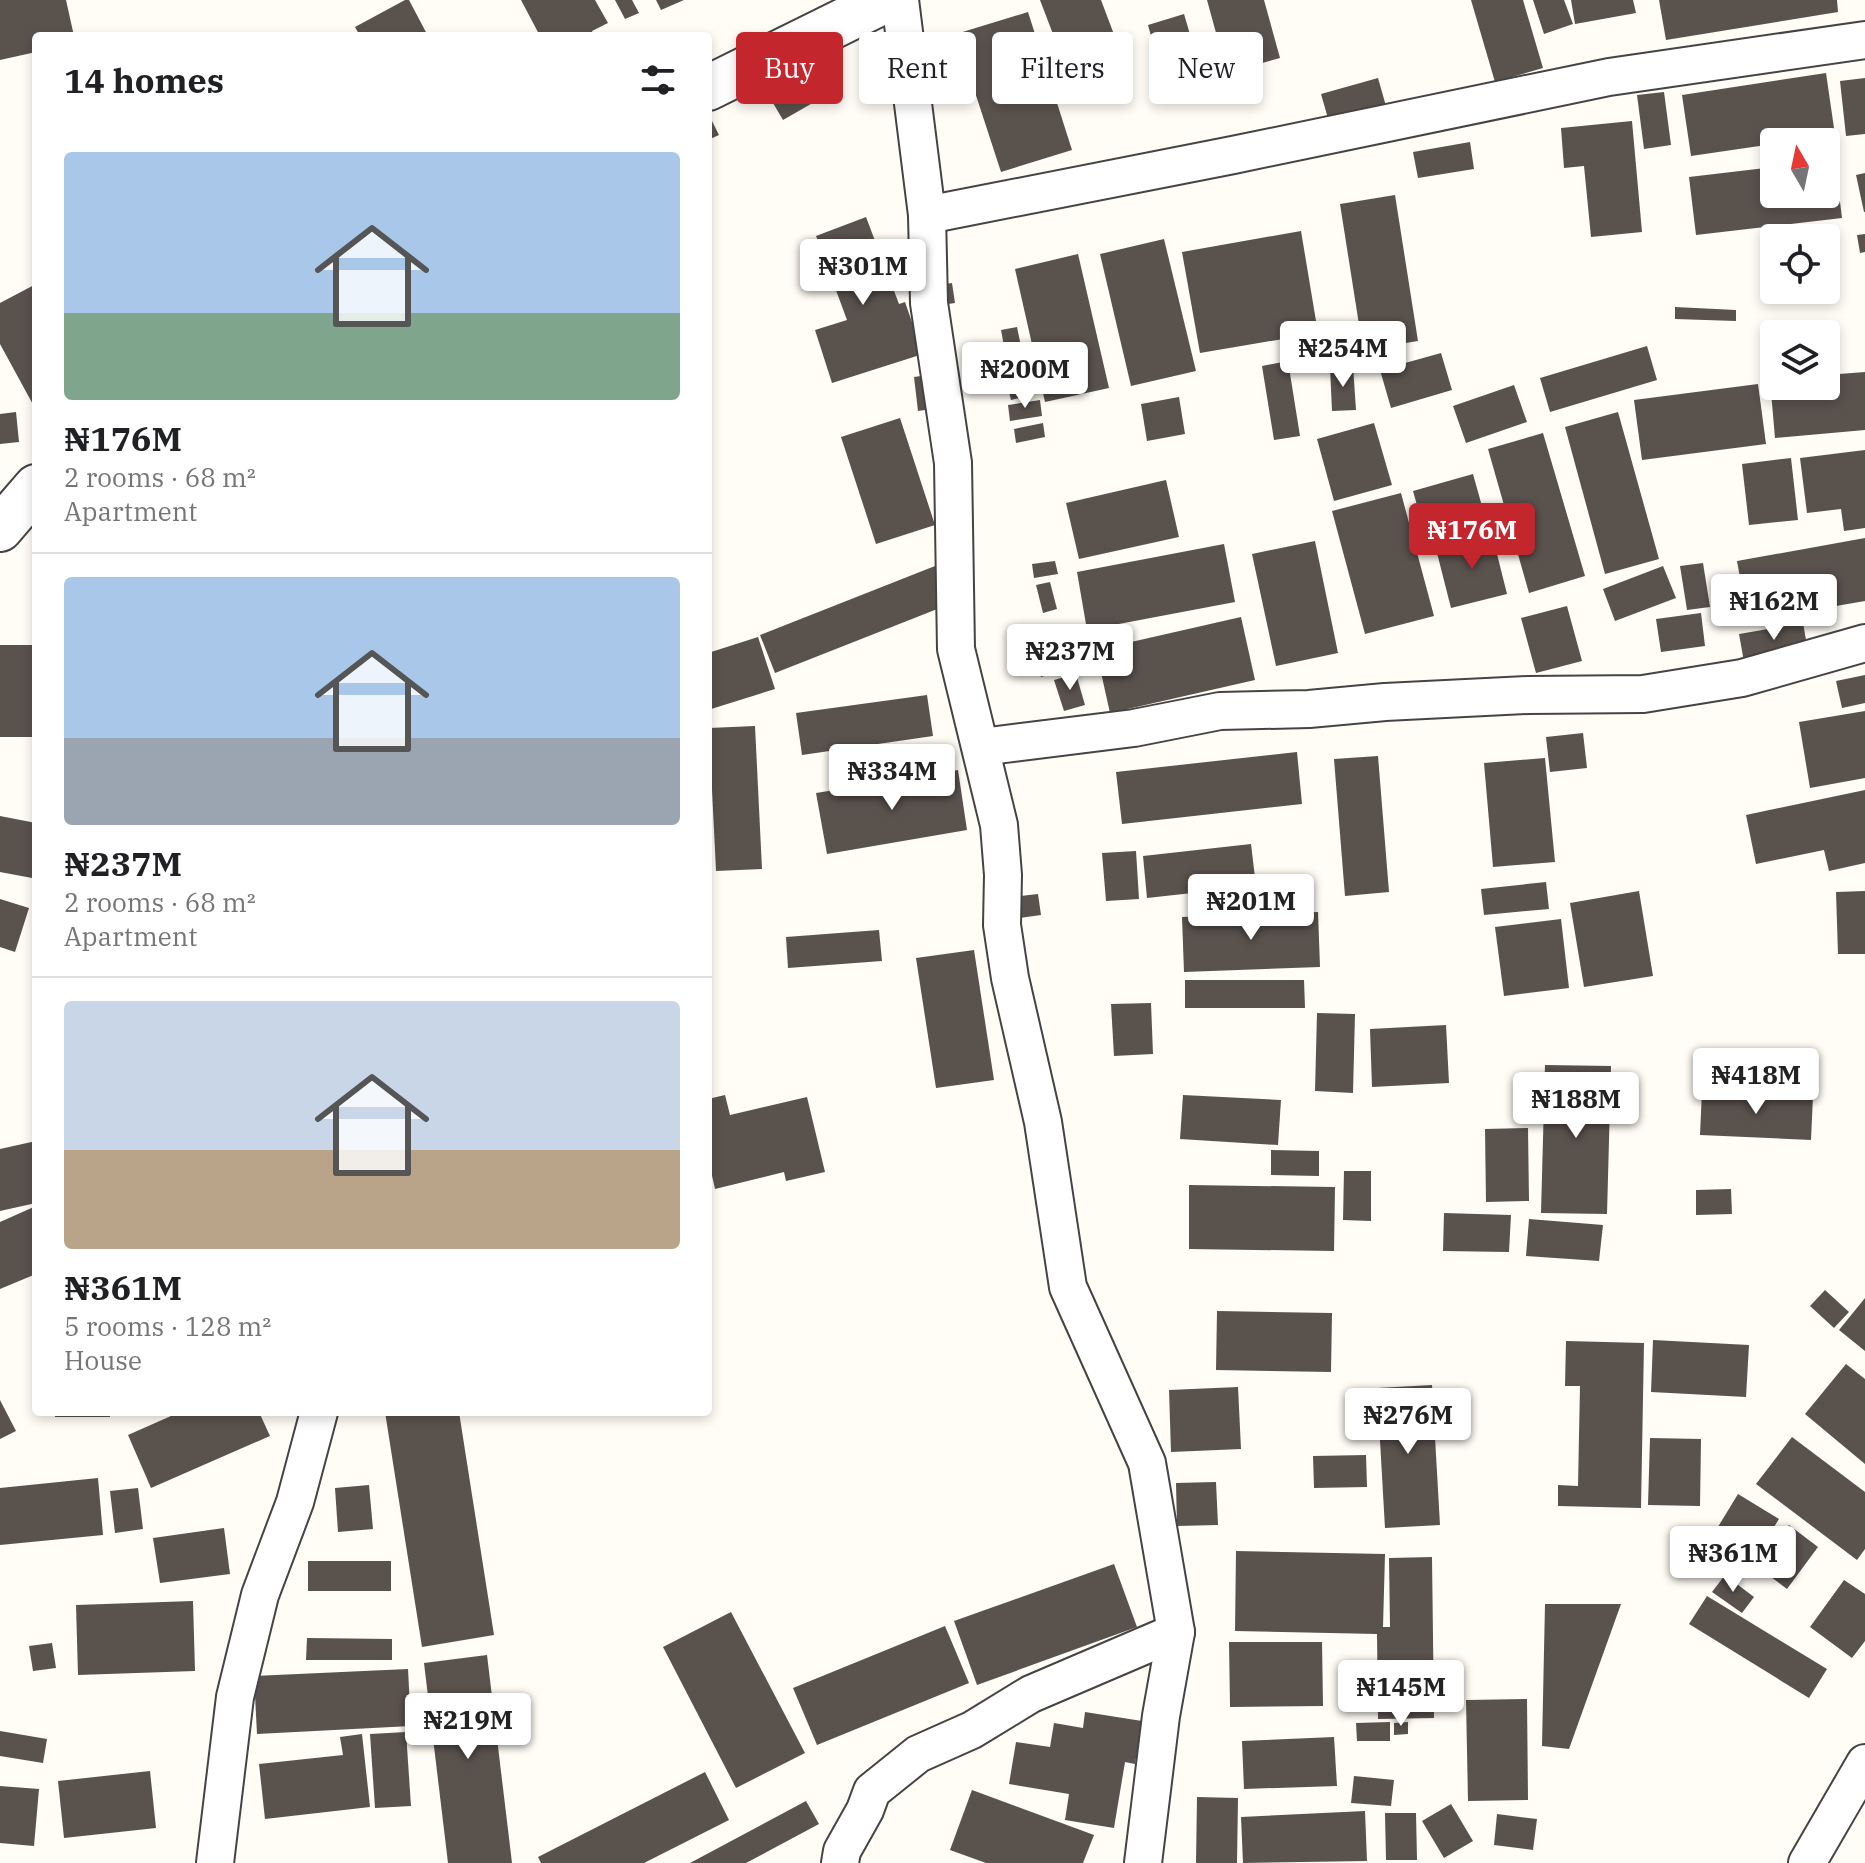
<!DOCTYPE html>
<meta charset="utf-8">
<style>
body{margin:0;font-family:"IBM Plex Serif",serif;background:#f6f6f6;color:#202124;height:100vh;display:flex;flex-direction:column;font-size:30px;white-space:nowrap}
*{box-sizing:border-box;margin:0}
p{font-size:26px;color:#757577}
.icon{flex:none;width:44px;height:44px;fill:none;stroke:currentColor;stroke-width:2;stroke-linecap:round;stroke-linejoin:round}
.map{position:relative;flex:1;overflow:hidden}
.panel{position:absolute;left:32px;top:32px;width:680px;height:1384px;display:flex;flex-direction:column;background:#fff;border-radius:8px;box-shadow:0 4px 12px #0003}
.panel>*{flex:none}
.banner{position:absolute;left:736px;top:32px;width:760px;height:72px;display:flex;gap:16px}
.needle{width:52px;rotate:351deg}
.tools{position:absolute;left:1760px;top:128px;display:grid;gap:16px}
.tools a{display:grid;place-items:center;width:80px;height:80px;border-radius:8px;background:#fff;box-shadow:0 4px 12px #0003;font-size:40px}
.price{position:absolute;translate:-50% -68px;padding:0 18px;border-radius:8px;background:#fff;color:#222;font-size:26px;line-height:52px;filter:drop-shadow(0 2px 4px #0008)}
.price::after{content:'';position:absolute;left:50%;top:48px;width:24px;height:18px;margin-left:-12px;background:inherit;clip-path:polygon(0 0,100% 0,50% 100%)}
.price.selected{background:#c4262e;color:#fff}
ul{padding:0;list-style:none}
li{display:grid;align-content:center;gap:16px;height:424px;padding:0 32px}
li+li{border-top:2px solid #e0e0e0}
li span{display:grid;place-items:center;height:248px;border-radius:8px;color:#555}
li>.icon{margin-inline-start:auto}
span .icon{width:144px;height:144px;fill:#fffc;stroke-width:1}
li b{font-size:34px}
h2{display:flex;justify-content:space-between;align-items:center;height:96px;padding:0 32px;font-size:34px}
.tag{padding:0 28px;border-radius:8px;background:#fff;box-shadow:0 4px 12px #0003;font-size:28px;line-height:72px}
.tag.selected{background:#c4262e;color:#fff}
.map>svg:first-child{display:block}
</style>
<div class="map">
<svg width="1865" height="1863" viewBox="0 0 1865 1863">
<rect width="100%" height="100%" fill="#fffdf5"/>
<g fill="#5a524d">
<polygon points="0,0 66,0 74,36 36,36 36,52 0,60"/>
<polygon points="405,0 409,0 428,36 360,36 355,27"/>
<polygon points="521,0 595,0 608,23 592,31 594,36 540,36"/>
<polygon points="615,0 632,0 639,13 625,19"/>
<polygon points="656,0 684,0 661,10"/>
<polygon points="1040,0 1101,0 1130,77 1077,97"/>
<polygon points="1207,0 1264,0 1280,58 1227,73"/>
<polygon points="1471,0 1523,0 1543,68 1495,82"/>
<polygon points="1533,0 1564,0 1573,24 1544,34"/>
<polygon points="1571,0 1633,0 1636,13 1575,24"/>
<polygon points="1659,0 1837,0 1838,12 1666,40"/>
<polygon points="1028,12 1072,150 1001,172 956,34"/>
<polygon points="1184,14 1201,72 1164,83 1148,25"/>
<polygon points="818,55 837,89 783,120 763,86"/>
<polygon points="1826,73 1835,135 1691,156 1682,95"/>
<polygon points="1378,78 1386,106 1329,122 1321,94"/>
<polygon points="1865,78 1865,134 1846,136 1840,81"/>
<polygon points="1664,92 1671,145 1644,149 1637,95"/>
<polygon points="708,113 719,135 708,140"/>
<polygon points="1632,121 1642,232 1591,237 1584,166 1564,168 1561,128"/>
<polygon points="1470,142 1474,169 1418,178 1413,152"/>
<polygon points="1835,160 1842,218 1696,235 1689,177 1774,167 1774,194 1826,194 1826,161"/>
<polygon points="1865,173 1865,212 1864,212 1856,175"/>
<polygon points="1395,195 1418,341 1363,350 1340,204"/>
<polygon points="866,217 899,304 905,302 923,354 832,383 815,330 847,320 816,236"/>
<polygon points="1301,231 1318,333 1200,353 1182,252"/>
<polygon points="1865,234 1865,252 1860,253 1857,235"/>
<polygon points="1833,236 1836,257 1826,258 1826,237"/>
<polygon points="1164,239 1196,371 1131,386 1100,254"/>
<polygon points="1078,254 1109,388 1045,402 1015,269"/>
<polygon points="952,283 955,303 934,306 931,286"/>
<polygon points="36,284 36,410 0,344 0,303"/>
<polygon points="1675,307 1736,310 1736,321 1675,319"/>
<polygon points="1017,327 1027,375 1010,378 1001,330"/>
<polygon points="1647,346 1657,380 1550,412 1540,378"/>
<polygon points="1441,353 1452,390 1391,408 1380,370"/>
<polygon points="1288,361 1300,436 1274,440 1262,366"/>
<polygon points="1353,366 1356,410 1332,411 1330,367"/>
<polygon points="1865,372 1865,430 1775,438 1770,380 1774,380 1774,386 1826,386 1826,375"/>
<polygon points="928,375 932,409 918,411 914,377"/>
<polygon points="1031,383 1034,394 1011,400 1008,388"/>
<polygon points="1758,384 1766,444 1642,460 1634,400"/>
<polygon points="1514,385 1527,422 1466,443 1453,406"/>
<polygon points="1179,397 1185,434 1147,441 1141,404"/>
<polygon points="1040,400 1042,416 1010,421 1008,405"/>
<polygon points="16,412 19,442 0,444 0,414"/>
<polygon points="1618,412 1659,559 1605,574 1565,427"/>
<polygon points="900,418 935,525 876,544 841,437"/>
<polygon points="1043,423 1045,437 1016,443 1014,429"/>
<polygon points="1374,423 1392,485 1334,501 1317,439"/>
<polygon points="1543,433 1585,576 1529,593 1488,449"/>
<polygon points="1865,450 1865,528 1844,531 1841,509 1807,513 1800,458"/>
<polygon points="1791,458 1798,520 1749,525 1742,464"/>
<polygon points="1473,474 1487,524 1427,541 1413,491"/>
<polygon points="1166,480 1179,537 1079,559 1066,503"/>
<polygon points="1401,493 1434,616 1365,634 1332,511"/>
<polygon points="1492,534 1507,594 1451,608 1436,549"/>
<polygon points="1865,538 1865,601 1813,610 1809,589 1794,591 1798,614 1748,623 1737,561"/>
<polygon points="1315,541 1338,653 1276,666 1252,554"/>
<polygon points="1224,544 1235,602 1087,630 1077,572"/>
<polygon points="1055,561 1058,574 1034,578 1032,564"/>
<polygon points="1703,563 1710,607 1687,610 1680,566"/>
<polygon points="935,566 950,604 775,673 760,635"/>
<polygon points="1663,566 1676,598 1615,621 1603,589"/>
<polygon points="1050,582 1057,609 1043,613 1036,585"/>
<polygon points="1567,606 1582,661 1536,673 1521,618"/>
<polygon points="1701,613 1705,646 1661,652 1656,619"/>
<polygon points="1241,617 1255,680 1110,713 1096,650"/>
<polygon points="1803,623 1808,651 1744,662 1739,634"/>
<polygon points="758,637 775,689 708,710 708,653"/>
<polygon points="0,645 34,645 33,737 0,737"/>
<polygon points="1067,646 1073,667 1041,677 1035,655"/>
<polygon points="1076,674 1085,705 1064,711 1054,680"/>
<polygon points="1865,675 1865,703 1842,708 1836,681"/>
<polygon points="927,695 933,736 802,755 796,713"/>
<polygon points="1865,711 1865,778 1810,788 1799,722"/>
<polygon points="755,726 762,869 716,871 709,728"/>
<polygon points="1583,733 1587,768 1550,772 1546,737"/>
<polygon points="1297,752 1302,804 1122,824 1116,772"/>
<polygon points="1378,756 1389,892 1345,896 1334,759"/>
<polygon points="1545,758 1555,862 1493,867 1484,763"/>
<polygon points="958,770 967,830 827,854 816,793"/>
<polygon points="1865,790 1865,863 1829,871 1824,850 1756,864 1746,815"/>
<polygon points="0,816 36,823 36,854 32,878 0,872"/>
<polygon points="1251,844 1256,886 1147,898 1143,856"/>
<polygon points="1136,851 1139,899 1106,901 1102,853"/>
<polygon points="1546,882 1549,909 1484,915 1481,889"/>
<polygon points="1639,891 1653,976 1584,987 1570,903"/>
<polygon points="1865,891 1865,954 1838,954 1836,892"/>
<polygon points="1038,894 1041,915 1013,919 1011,897"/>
<polygon points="0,899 29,908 15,952 0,947"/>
<polygon points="1318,912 1320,967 1184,972 1182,917"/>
<polygon points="1561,919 1569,988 1504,996 1495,927"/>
<polygon points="879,930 882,961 788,968 786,937"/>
<polygon points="974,950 994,1080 936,1088 916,958"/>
<polygon points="1185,980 1304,980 1305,1008 1185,1008"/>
<polygon points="1151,1003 1153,1054 1114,1056 1111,1004"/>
<polygon points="1317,1013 1355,1014 1353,1093 1315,1091"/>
<polygon points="1446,1025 1449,1083 1372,1087 1370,1029"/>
<polygon points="1545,1065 1611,1066 1607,1214 1541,1213"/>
<polygon points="1702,1091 1813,1096 1811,1140 1700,1135"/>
<polygon points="725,1095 730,1115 807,1097 825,1172 786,1181 784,1172 715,1189 708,1158 708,1099"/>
<polygon points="1183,1095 1281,1100 1278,1145 1180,1139"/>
<polygon points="1528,1128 1529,1201 1486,1202 1485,1129"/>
<polygon points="36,1141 36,1203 0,1211 0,1149"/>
<polygon points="1271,1150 1319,1151 1319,1176 1271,1175"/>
<polygon points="1344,1171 1371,1171 1371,1221 1343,1220"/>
<polygon points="1189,1185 1335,1187 1334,1251 1189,1249"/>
<polygon points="1731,1189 1732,1214 1696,1215 1696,1190"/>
<polygon points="36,1206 36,1274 0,1289 0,1222"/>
<polygon points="1444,1213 1511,1215 1509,1252 1443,1251"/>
<polygon points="1529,1219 1603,1225 1599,1261 1526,1256"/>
<polygon points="1825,1290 1849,1312 1834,1328 1810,1306"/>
<polygon points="1865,1298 1865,1351 1839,1330"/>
<polygon points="1217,1311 1332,1313 1331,1372 1216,1370"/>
<polygon points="1653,1340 1749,1345 1746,1397 1651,1392"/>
<polygon points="1566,1341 1644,1343 1641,1508 1558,1506 1558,1485 1578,1486 1580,1386 1565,1386"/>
<polygon points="1846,1364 1865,1379 1865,1464 1805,1414"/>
<polygon points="1432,1385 1440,1525 1385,1528 1377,1388"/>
<polygon points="1238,1387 1241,1449 1171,1452 1169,1390"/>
<polygon points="0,1400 16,1431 0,1439"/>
<rect x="55" y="1412" width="55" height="5"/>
<polygon points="180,1412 259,1412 270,1436 151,1488 128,1435"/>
<polygon points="385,1412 459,1412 494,1635 422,1647"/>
<polygon points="1792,1437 1865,1492 1865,1549 1857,1560 1756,1484"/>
<polygon points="1650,1438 1701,1439 1700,1506 1648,1505"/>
<polygon points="1366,1455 1367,1487 1314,1488 1313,1456"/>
<polygon points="98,1478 103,1535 0,1545 0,1488"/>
<polygon points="1216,1482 1218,1525 1177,1526 1176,1483"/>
<polygon points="369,1485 373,1529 338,1532 335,1488"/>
<polygon points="138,1488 143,1529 115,1533 110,1491"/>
<polygon points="1738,1494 1779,1519 1751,1564 1710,1540"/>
<polygon points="1789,1525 1818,1547 1787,1589 1758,1567"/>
<polygon points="224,1528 230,1574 160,1583 153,1538"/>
<polygon points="1236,1551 1385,1554 1383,1627 1390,1627 1389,1558 1432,1557 1434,1718 1378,1719 1377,1634 1235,1631"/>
<rect x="308" y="1561" width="83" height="30"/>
<polygon points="1114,1564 1137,1627 977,1685 954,1621"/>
<polygon points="1725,1575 1754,1597 1742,1613 1712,1592"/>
<polygon points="1844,1580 1865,1594 1865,1641 1852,1658 1810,1627"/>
<polygon points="1707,1596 1827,1669 1809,1698 1689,1624"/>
<polygon points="193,1601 195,1671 78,1675 76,1605"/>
<polygon points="1545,1604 1621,1604 1569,1749 1542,1746"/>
<polygon points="731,1612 805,1753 736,1788 663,1647"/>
<polygon points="945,1626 969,1683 817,1745 793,1688"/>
<polygon points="307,1638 392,1639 392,1660 306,1660"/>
<polygon points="1229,1642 1322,1642 1323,1706 1230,1707"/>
<polygon points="52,1643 56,1668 33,1671 29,1646"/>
<polygon points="487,1655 512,1863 448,1863 424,1663"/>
<polygon points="408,1669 411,1726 257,1734 254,1676"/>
<polygon points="1527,1699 1528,1800 1468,1801 1466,1700"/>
<polygon points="1085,1712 1142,1721 1135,1764 1125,1762 1114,1828 1065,1820 1069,1794 1009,1784 1016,1742 1050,1747 1054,1723 1083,1728"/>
<polygon points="1390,1722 1390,1741 1357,1741 1356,1723"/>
<polygon points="1408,1722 1408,1734 1394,1735 1394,1723"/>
<polygon points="0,1731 47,1739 43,1763 0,1756"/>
<polygon points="406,1732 411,1806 375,1808 370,1734"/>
<polygon points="362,1734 370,1807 265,1819 259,1764 343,1755 340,1737"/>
<polygon points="1334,1737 1337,1786 1244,1789 1242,1741"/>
<polygon points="150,1771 156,1828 64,1838 58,1781"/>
<polygon points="705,1772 729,1820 644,1863 541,1863 538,1857"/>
<polygon points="1354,1776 1394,1780 1391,1806 1351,1803"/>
<polygon points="0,1786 39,1789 34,1846 0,1843"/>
<polygon points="972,1790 1094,1835 1083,1863 986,1863 950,1850"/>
<polygon points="1197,1797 1238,1798 1237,1863 1196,1863"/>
<polygon points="806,1801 819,1824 746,1863 690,1863"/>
<polygon points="1451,1804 1473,1841 1444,1858 1422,1821"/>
<polygon points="1365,1811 1367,1861 1243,1863 1241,1817"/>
<polygon points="1385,1813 1416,1813 1417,1860 1386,1860"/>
<polygon points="1497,1814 1537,1819 1533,1850 1494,1845"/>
</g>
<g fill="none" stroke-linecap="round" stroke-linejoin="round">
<g stroke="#444" stroke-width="40">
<g id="minor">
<polyline points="900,0 927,215 929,303 953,463 956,649 999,825 1003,875 1002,925 1010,978 1043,1122 1068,1287 1147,1463 1176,1632 1161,1716 1143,1863"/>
<polyline points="927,215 1233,155 1609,77 1865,40"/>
<polyline points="981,747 1134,728 1220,711 1309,709 1385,702 1528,695 1643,694 1742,678 1865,643"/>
<polyline points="215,1863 235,1697 260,1595 295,1502 319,1412"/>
<polyline points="840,1863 842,1851 865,1810 872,1791 918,1754 972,1730 1031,1694 1176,1632"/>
<polyline points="1807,1863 1865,1763"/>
</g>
</g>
<g stroke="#444" stroke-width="48">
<g id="tertiary">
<polyline points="708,88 886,0"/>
<polyline points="0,529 36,487"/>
</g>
</g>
<use href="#minor" stroke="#fff" stroke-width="36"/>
<use href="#tertiary" stroke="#fff" stroke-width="44"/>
</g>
</svg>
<div class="tools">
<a><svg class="needle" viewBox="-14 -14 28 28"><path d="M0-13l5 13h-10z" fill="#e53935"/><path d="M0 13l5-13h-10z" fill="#757577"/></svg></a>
<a><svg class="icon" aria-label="locate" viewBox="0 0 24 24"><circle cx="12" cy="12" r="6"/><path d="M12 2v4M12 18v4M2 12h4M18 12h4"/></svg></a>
<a><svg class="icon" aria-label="layers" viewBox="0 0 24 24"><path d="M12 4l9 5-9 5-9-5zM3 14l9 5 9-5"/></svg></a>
</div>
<b class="price" style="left:863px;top:307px">₦301M</b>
<b class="price" style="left:1343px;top:389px">₦254M</b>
<b class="price" style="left:1025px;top:410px">₦200M</b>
<b class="price selected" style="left:1472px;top:571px">₦176M</b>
<b class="price" style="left:1774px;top:642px">₦162M</b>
<b class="price" style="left:1070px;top:692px">₦237M</b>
<b class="price" style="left:892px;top:812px">₦334M</b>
<b class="price" style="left:1251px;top:942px">₦201M</b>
<b class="price" style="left:1756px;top:1116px">₦418M</b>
<b class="price" style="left:1576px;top:1140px">₦188M</b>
<b class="price" style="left:1408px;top:1456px">₦276M</b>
<b class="price" style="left:1733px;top:1594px">₦361M</b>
<b class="price" style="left:1401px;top:1728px">₦145M</b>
<b class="price" style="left:468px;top:1761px">₦219M</b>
<div class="banner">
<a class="tag selected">Buy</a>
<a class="tag">Rent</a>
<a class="tag">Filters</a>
<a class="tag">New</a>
</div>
<section class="panel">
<h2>14 homes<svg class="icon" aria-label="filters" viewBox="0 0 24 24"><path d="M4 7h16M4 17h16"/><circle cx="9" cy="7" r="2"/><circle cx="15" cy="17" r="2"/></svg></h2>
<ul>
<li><span style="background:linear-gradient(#a9c7e8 65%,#7fa58c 0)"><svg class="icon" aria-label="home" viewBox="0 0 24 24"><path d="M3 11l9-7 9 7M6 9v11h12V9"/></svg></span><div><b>₦176M</b><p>2 rooms · 68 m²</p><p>Apartment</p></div></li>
<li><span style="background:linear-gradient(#a9c7e8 65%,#9aa5b1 0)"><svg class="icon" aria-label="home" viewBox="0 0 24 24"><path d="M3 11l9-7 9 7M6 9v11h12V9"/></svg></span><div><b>₦237M</b><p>2 rooms · 68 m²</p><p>Apartment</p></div></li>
<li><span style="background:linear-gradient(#c9d6e8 60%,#b9a48a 0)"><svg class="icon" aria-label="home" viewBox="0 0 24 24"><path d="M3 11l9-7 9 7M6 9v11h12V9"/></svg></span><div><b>₦361M</b><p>5 rooms · 128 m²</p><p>House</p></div></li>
</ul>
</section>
</div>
